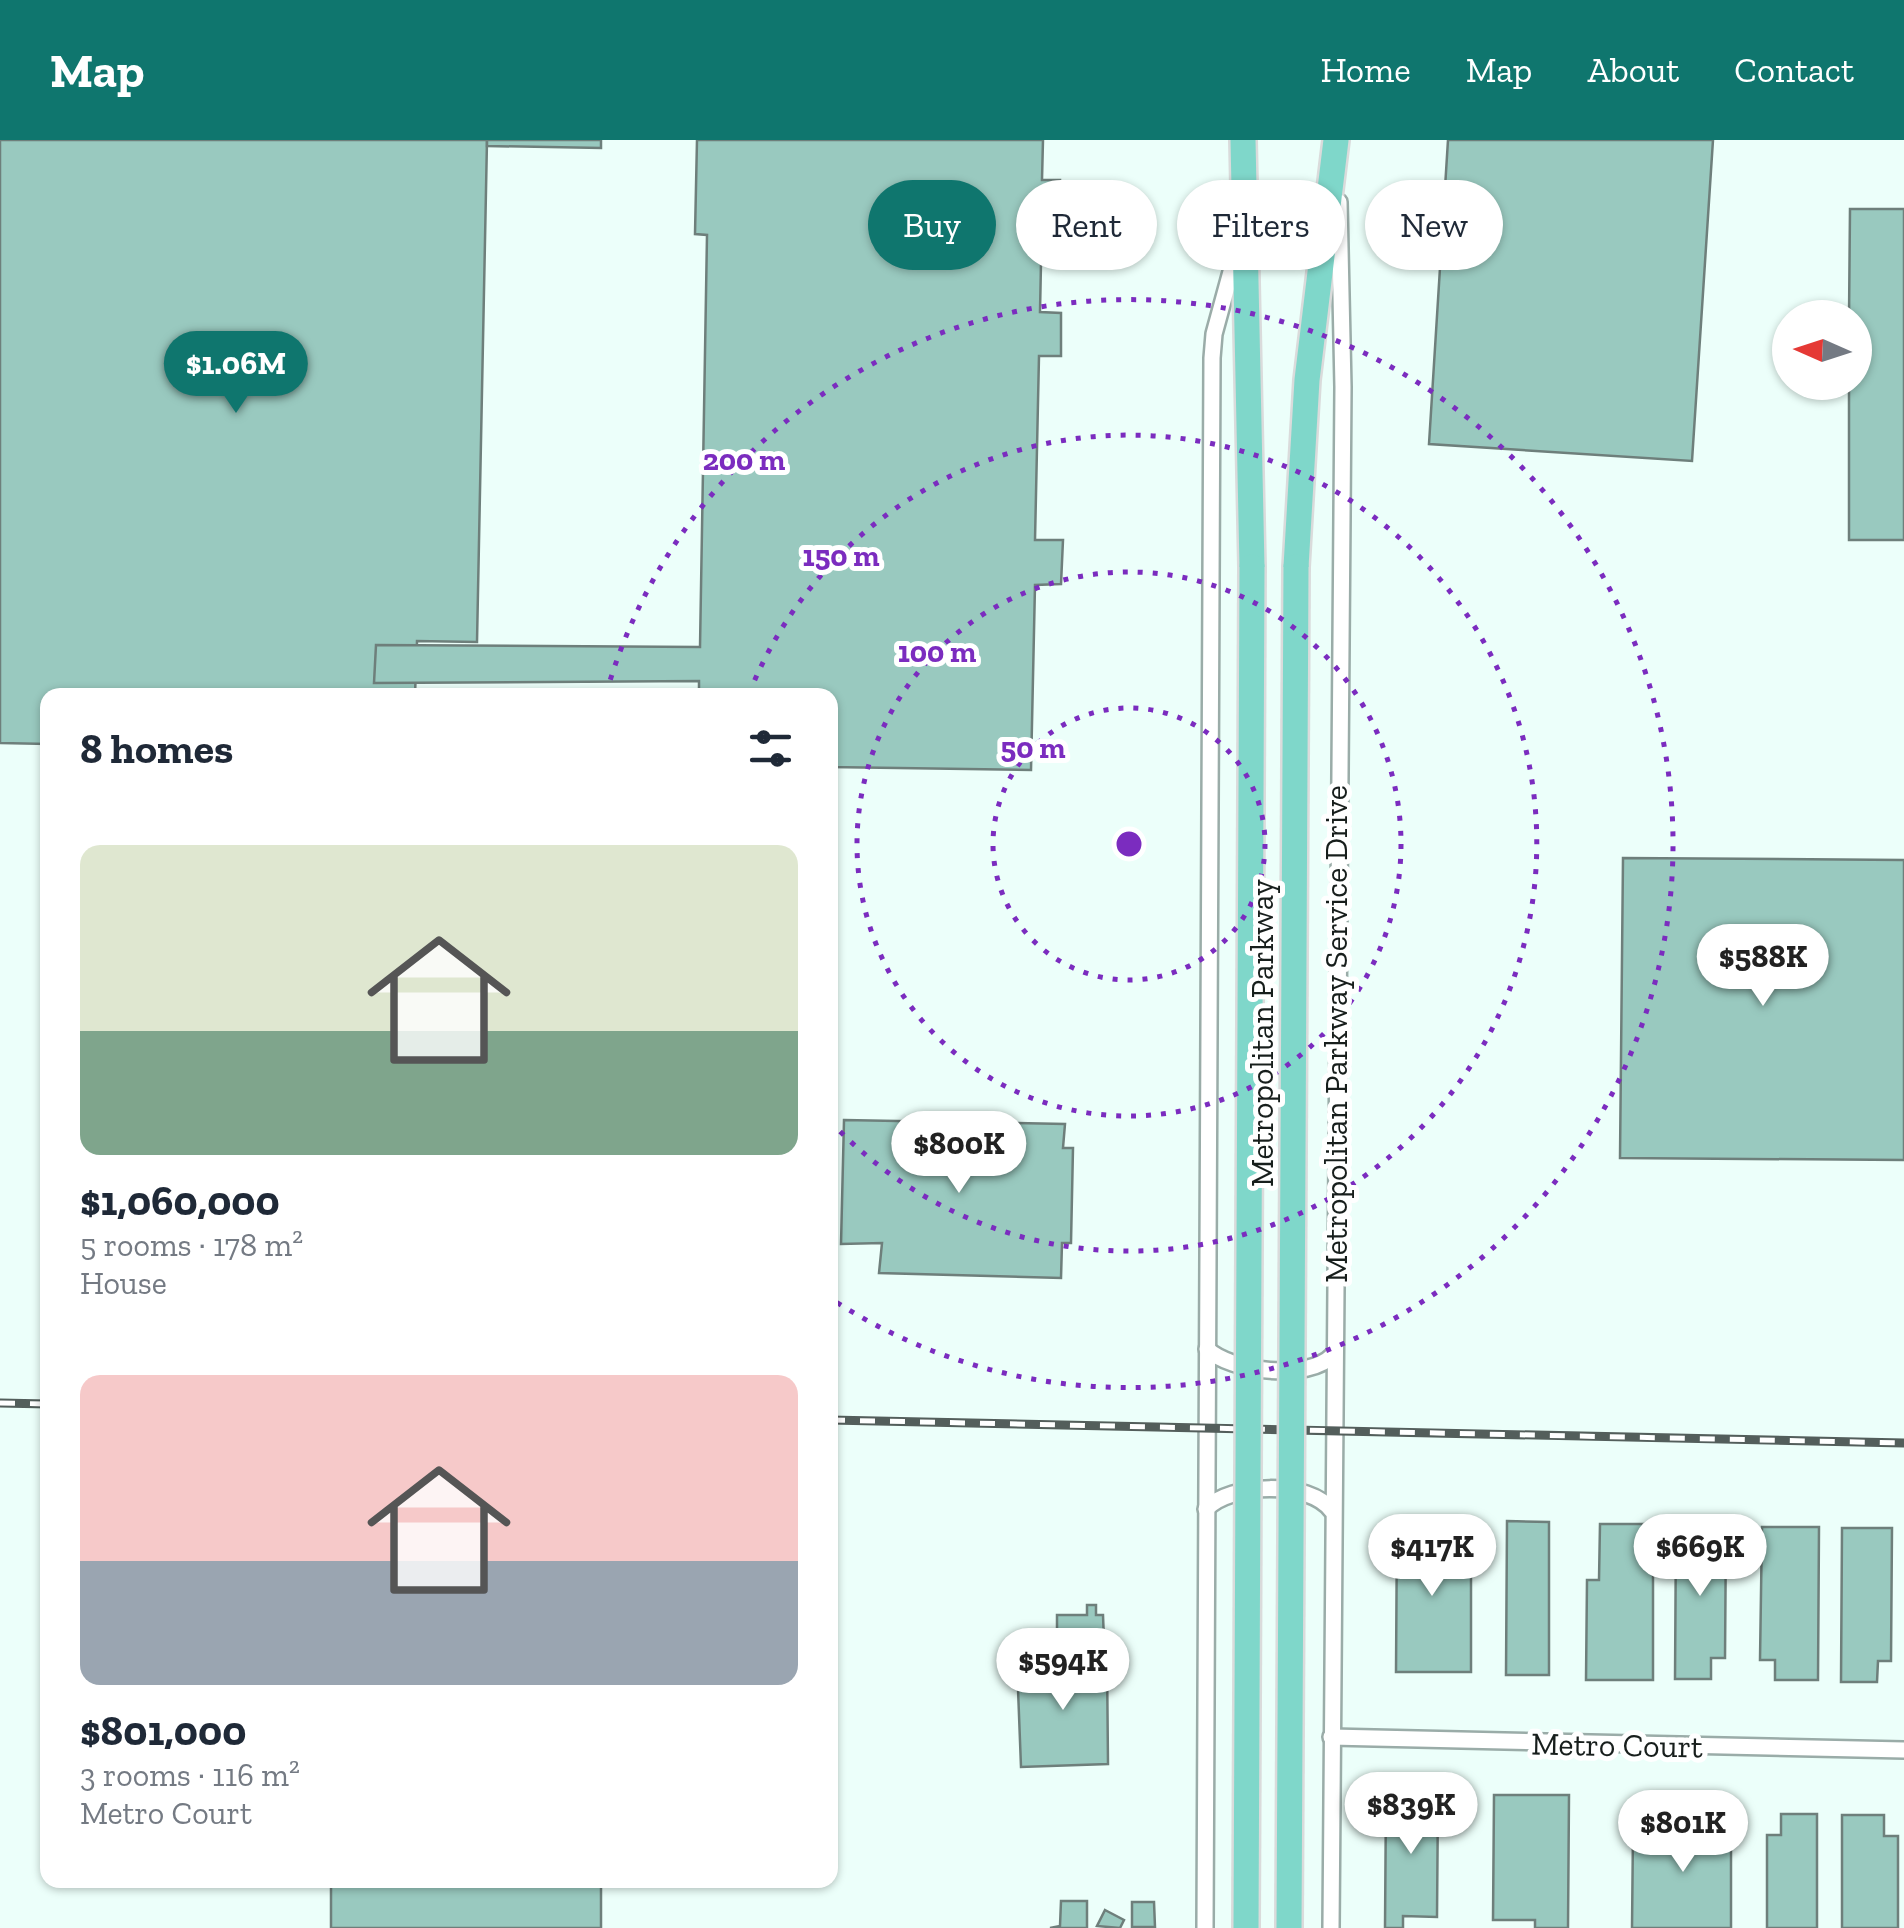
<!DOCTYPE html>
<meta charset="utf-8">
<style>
body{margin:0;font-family:"Zilla Slab",serif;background:#f2f2f3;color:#1f2937;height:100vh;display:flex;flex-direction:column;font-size:38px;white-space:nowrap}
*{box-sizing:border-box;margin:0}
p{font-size:32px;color:#747a83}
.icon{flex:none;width:55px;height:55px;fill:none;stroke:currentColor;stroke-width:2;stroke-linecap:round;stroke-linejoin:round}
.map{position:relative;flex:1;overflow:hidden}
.side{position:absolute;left:40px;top:548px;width:798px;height:1200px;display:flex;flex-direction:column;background:#fff;border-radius:20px;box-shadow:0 2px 8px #0004}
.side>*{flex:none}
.banner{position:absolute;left:868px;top:40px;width:885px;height:90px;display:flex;gap:20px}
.needle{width:65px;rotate:273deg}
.fabs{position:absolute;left:1772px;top:160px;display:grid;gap:20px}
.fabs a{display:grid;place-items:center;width:100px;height:100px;border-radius:50%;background:#fff;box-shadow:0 2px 8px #0004;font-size:50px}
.price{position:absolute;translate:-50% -85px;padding:0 22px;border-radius:35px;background:#fff;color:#222;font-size:32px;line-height:65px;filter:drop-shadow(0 2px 5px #0008)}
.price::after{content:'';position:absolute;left:50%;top:60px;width:30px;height:22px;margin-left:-15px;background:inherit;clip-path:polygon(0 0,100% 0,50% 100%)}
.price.selected{background:#0f766e;color:#fff}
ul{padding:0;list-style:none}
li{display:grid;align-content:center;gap:20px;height:530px;padding:0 40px}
li span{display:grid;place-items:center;height:310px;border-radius:20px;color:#555}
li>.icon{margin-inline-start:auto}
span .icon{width:180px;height:180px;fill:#fffc;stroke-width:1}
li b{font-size:42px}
h2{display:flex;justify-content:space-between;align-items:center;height:120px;padding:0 40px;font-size:42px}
.pill{padding:0 35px;border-radius:45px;background:#fff;box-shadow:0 2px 8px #0004;font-size:35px;line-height:90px}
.pill.selected{background:#0f766e;color:#fff}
header{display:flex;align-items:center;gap:60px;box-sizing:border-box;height:140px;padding:0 50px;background:#0f766e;color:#fff}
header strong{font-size:48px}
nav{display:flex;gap:55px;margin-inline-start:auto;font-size:35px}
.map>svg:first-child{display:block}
</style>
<header>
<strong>Map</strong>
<nav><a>Home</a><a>Map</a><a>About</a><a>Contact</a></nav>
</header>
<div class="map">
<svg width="1904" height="1788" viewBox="0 0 1904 1788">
<rect width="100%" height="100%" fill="#ecfffa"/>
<g fill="#99c9bf" stroke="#6e7f7b" stroke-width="2.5">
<polygon points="0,0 487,0 477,502 417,501 415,555 48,555 48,604 0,603"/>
<polygon points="487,0 601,0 601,8 487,6"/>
<polygon points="697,0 1043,0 1042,40 1060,40 1059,75 1042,74 1040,172 1061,173 1061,216 1039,216 1035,400 1063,400 1061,444 1035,445 1031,630 830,627 830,555 699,555 699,541 374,543 376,505 700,507 707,95 695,94"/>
<polygon points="1448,0 1713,0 1692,321 1429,304"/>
<polygon points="1850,69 1904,69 1904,400 1849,400 1849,242 1855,242 1855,178 1849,178"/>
<polygon points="1623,718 1904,720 1904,1020 1620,1018"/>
<polygon points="844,980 1065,984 1063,1008 1073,1008 1071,1103 1062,1103 1061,1138 879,1133 882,1103 841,1104"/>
<polygon points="1397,1380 1458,1380 1458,1434 1471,1434 1471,1532 1396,1532"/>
<polygon points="1507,1381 1549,1382 1549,1535 1506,1535"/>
<polygon points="1600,1384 1653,1384 1653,1540 1586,1540 1587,1440 1599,1440"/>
<polygon points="1676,1385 1726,1385 1725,1518 1711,1518 1711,1539 1675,1539"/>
<polygon points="1762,1387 1819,1387 1818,1540 1775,1540 1775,1520 1760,1520"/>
<polygon points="1842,1388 1892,1388 1891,1521 1878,1521 1877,1542 1841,1542"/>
<polygon points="1087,1465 1096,1465 1096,1475 1103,1475 1104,1501 1057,1501 1057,1475 1087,1475"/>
<polygon points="1107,1520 1108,1624 1021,1627 1017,1523"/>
<polygon points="1386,1654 1438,1654 1437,1777 1403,1776 1403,1788 1385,1788"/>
<polygon points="1494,1655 1569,1655 1568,1788 1535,1788 1535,1780 1493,1780"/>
<polygon points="1676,1672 1719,1672 1719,1692 1731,1693 1731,1788 1632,1788 1633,1692 1676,1692"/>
<polygon points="1781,1674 1817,1674 1817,1788 1767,1788 1767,1695 1781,1695"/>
<polygon points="1842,1675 1884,1675 1884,1696 1898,1696 1898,1788 1842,1788"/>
<rect x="331" y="1740" width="270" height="48"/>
<polygon points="1061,1761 1087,1761 1087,1788 1050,1788 1060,1786"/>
<polygon points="1132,1762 1154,1762 1155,1787 1132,1787"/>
<polygon points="1105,1770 1124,1780 1120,1788 1097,1786"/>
</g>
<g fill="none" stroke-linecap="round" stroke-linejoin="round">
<g stroke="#9aaca8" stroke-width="20">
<g id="minor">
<path d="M1207 1209C1231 1232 1309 1241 1333 1215"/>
<path d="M1206 1369C1230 1343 1310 1340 1332 1371"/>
<polyline points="1331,1597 1904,1610"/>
<polyline points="1205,1788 1212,218 1214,194 1238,106"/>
<polyline points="1331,1788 1343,247 1339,62"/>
</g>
</g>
<g stroke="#dadbdb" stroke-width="30">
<g id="primary">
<polyline points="1243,0 1252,427"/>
<polyline points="1296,427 1307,240 1336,0"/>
</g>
</g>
<use href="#minor" stroke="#fff" stroke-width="15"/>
<use href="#primary" stroke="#7fd7ca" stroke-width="25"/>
<g stroke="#535e5b" stroke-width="9">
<g id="rail">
<polyline points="0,1263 48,1264"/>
<polyline points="830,1280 1904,1303"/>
</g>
</g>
<use href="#rail" stroke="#fff" stroke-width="5" stroke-dasharray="15" stroke-linecap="butt"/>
<g stroke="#dadbdb" stroke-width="30" stroke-linecap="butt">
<g id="primary-bridge">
<polyline points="1246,1788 1252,427"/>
<polyline points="1289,1788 1296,427"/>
</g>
</g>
<use href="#primary-bridge" stroke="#7fd7ca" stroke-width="25"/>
</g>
<g fill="none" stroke="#7b2cbf" stroke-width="5" stroke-dasharray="5 10">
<circle cx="1129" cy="704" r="136"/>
<circle cx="1129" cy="704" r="272"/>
<path d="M749 554A408 408 0 1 1 831 982"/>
<path d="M606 554A544 544 0 1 1 833 1160"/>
</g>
<g text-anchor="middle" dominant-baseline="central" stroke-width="10" stroke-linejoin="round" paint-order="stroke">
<g font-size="32" fill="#171e1c" stroke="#fff">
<text transform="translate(1262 893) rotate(-90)">Metropolitan Parkway</text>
<text transform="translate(1336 894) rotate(-90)">Metropolitan Parkway Service Drive</text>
<text transform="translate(1617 1605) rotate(1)">Metro Court</text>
</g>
</g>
<circle cx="1129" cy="704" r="15" fill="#7b2cbf" stroke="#fff" stroke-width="5"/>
<g font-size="30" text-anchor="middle" font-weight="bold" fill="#7b2cbf" stroke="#fff" stroke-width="10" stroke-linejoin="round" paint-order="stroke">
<text x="744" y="330">200 m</text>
<text x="841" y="426">150 m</text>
<text x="937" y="522">100 m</text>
<text x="1033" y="618">50 m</text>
</g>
</svg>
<div class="fabs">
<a><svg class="needle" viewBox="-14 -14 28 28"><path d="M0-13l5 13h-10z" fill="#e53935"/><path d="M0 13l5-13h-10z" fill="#747a83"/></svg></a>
</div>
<b class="price selected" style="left:236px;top:276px">$1.06M</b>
<b class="price" style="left:1763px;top:869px">$588K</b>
<b class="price" style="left:959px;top:1056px">$800K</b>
<b class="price" style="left:1432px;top:1459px">$417K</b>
<b class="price" style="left:1700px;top:1459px">$669K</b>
<b class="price" style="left:1063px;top:1573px">$594K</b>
<b class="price" style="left:1411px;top:1717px">$839K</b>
<b class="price" style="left:1683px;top:1735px">$801K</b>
<div class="banner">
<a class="pill selected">Buy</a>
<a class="pill">Rent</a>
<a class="pill">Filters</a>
<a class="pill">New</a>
</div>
<section class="side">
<h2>8 homes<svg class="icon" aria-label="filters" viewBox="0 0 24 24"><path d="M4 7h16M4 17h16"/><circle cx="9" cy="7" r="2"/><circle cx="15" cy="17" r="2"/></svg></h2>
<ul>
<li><span style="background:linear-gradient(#dfe7d0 60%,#7fa58c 0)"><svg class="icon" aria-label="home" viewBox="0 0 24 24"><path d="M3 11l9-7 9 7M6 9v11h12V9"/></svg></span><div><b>$1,060,000</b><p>5 rooms · 178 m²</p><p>House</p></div></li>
<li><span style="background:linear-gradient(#f6c9c9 60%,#9aa5b1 0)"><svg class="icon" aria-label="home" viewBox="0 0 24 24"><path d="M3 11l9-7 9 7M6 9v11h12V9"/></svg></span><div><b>$801,000</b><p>3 rooms · 116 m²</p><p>Metro Court</p></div></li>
</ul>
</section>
</div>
